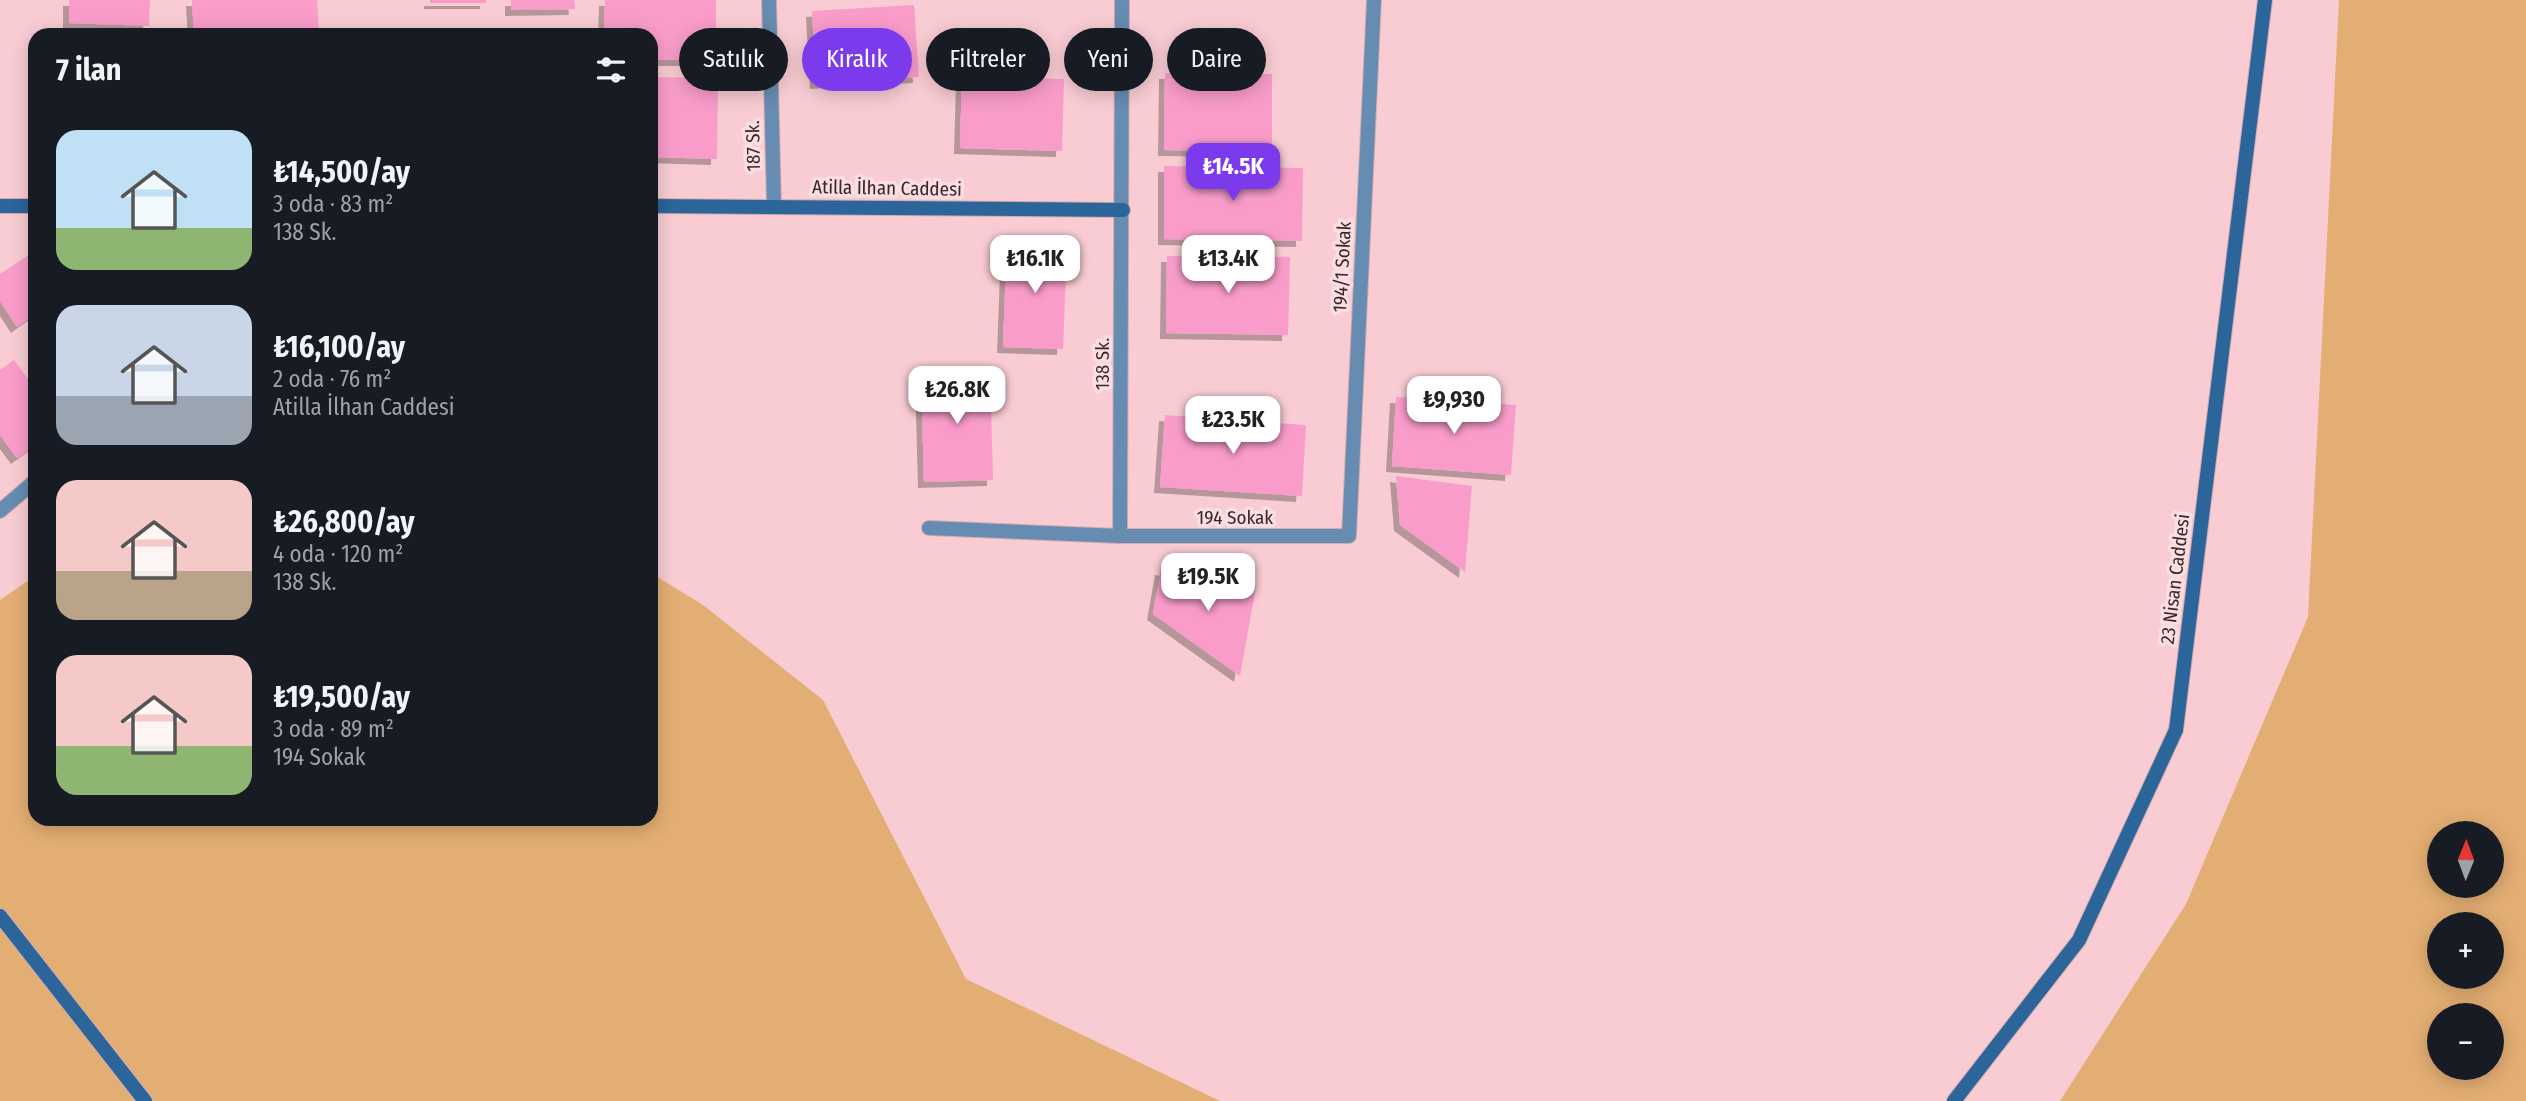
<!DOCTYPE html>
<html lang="tr">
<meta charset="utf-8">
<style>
body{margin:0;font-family:"Fira Sans Condensed",sans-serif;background:#20242c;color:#f1f3f6;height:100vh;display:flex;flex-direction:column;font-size:26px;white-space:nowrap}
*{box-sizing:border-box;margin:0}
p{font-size:23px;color:#9ea1a6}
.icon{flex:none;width:38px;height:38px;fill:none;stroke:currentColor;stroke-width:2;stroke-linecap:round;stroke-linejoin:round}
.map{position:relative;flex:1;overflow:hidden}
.side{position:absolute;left:28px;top:28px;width:630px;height:798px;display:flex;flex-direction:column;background:#171b24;border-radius:21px;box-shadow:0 4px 18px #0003}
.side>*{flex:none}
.guide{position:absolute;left:679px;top:28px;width:665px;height:63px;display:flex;gap:14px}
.needle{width:46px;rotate:1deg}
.tools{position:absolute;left:2427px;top:821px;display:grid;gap:14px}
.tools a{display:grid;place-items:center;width:77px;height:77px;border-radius:50%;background:#171b24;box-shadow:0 4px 18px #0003;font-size:35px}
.price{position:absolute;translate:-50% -60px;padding:0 16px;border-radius:14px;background:#fff;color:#222;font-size:23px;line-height:46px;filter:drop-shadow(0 2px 4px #0008)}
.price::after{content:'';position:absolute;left:50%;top:42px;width:21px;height:16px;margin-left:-10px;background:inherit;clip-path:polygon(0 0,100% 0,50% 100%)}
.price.selected{background:#7c3aed;color:#fff}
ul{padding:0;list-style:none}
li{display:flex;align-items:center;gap:21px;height:175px;padding:0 28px}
li span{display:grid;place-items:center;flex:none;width:196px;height:140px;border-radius:21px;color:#555}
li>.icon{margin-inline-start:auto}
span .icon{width:84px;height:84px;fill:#fffc;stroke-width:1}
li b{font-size:30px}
h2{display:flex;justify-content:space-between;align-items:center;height:84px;padding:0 28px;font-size:30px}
.chip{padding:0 24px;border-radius:32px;background:#171b24;box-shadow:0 4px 18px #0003;font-size:24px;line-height:63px}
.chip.selected{background:#7c3aed;color:#fff}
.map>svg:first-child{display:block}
</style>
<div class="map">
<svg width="2526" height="1101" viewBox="0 0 2526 1101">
<defs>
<filter id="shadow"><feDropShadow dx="-6" dy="6" stdDeviation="0" flood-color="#0004"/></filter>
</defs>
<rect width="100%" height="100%" fill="#f8ccd2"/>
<g fill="#e3ae73" fill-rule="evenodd">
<path d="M2339 0H2526V1101H2060L2186 904 2308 617ZM2492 833V886H2440V833ZM2440 924H2492V976H2440ZM2440 1015H2492V1068H2440Z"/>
<polygon points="651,573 703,605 823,700 966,979 1220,1101 0,1101 0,600 35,576 35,819 651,819"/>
</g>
<g fill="#f99cca" filter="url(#shadow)">
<polygon points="69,0 150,0 149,26 69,23"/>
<polygon points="192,0 317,0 319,35 194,35"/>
<rect x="430" y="0" width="56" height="3"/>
<polygon points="511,0 574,0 575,9 511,10"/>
<polygon points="605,0 716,0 716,60 651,60 651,35 604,35"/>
<polygon points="914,5 919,77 816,83 812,11"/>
<polygon points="505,28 578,31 578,35 505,35"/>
<polygon points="1165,73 1272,74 1272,151 1164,150"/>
<polygon points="962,76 1064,79 1062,151 960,148"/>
<polygon points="651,77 718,78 717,159 651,157"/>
<polygon points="1164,166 1303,168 1302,241 1164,239"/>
<polygon points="1007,241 1067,244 1063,349 1003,347"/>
<polygon points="35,251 35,314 17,327 0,301 0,274"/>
<polygon points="1167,256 1290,257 1288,335 1166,333"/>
<polygon points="14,360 35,388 35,445 17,458 0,435 0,370"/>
<polygon points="990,369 993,480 924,482 921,371"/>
<polygon points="1396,397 1516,405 1511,475 1392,466"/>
<polygon points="1165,415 1306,425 1302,496 1160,487"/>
<polygon points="1396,476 1472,486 1465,572 1400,525"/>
<polygon points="1161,569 1256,586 1240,676 1153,614"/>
</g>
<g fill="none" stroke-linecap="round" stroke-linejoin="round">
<g stroke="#d2abb0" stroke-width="16">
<g id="street">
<polyline points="769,0 774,206"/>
<polyline points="0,511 35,481"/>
<polyline points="929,528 1120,536 1122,0"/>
<polyline points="1120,536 1349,536 1374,0"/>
</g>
</g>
<g stroke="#d2abb0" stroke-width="16">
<g id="secondary">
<polyline points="0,206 35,206"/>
<polyline points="651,206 1123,210"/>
<polyline points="0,916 145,1101"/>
<polyline points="1954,1101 2079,940 2176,730 2265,0"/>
</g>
</g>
<use href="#street" stroke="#678cb1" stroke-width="14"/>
<use href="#secondary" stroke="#2b659a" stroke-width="14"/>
</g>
<g text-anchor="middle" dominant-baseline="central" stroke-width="7" stroke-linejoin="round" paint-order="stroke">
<g font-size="19" fill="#382729" stroke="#fadee2">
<text transform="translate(753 146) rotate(-91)">187 Sk.</text>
<text transform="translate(887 188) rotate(1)">Atilla İlhan Caddesi</text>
<text transform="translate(1342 267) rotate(-87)">194/1 Sokak</text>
<text transform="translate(1102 364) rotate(-90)">138 Sk.</text>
<text x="1235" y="517">194 Sokak</text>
<text transform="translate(2175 579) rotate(-83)">23 Nisan Caddesi</text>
</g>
</g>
</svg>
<div class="tools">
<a><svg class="needle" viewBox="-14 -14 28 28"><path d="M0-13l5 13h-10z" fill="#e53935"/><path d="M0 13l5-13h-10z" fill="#9ea1a6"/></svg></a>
<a>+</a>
<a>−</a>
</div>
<b class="price selected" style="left:1233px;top:203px">₺14.5K</b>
<b class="price" style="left:1035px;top:295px">₺16.1K</b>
<b class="price" style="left:1228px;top:295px">₺13.4K</b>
<b class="price" style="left:957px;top:426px">₺26.8K</b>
<b class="price" style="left:1454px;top:436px">₺9,930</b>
<b class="price" style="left:1233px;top:456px">₺23.5K</b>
<b class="price" style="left:1208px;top:613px">₺19.5K</b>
<div class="guide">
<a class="chip">Satılık</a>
<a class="chip selected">Kiralık</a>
<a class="chip">Filtreler</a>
<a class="chip">Yeni</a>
<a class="chip">Daire</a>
</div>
<section class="side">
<h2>7 ilan<svg class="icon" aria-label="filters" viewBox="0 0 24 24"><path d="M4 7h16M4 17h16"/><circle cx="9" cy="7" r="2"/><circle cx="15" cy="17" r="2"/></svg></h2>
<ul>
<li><span style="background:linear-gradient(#bfe0f5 70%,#8fb573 0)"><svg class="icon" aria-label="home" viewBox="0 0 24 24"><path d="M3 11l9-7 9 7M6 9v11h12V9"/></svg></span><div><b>₺14,500/ay</b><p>3 oda · 83 m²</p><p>138 Sk.</p></div></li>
<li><span style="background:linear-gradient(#c9d6e8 65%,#9aa5b1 0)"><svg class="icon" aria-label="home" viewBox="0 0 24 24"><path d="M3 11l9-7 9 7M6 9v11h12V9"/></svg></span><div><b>₺16,100/ay</b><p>2 oda · 76 m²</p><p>Atilla İlhan Caddesi</p></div></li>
<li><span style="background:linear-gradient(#f6c9c9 65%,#b9a48a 0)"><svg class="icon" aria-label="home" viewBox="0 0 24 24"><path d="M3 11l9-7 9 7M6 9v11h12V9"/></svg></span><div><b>₺26,800/ay</b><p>4 oda · 120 m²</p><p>138 Sk.</p></div></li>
<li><span style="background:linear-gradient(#f6c9c9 65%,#8fb573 0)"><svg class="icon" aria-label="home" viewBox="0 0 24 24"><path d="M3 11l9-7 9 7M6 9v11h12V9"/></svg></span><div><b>₺19,500/ay</b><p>3 oda · 89 m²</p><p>194 Sokak</p></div></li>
</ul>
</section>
</div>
